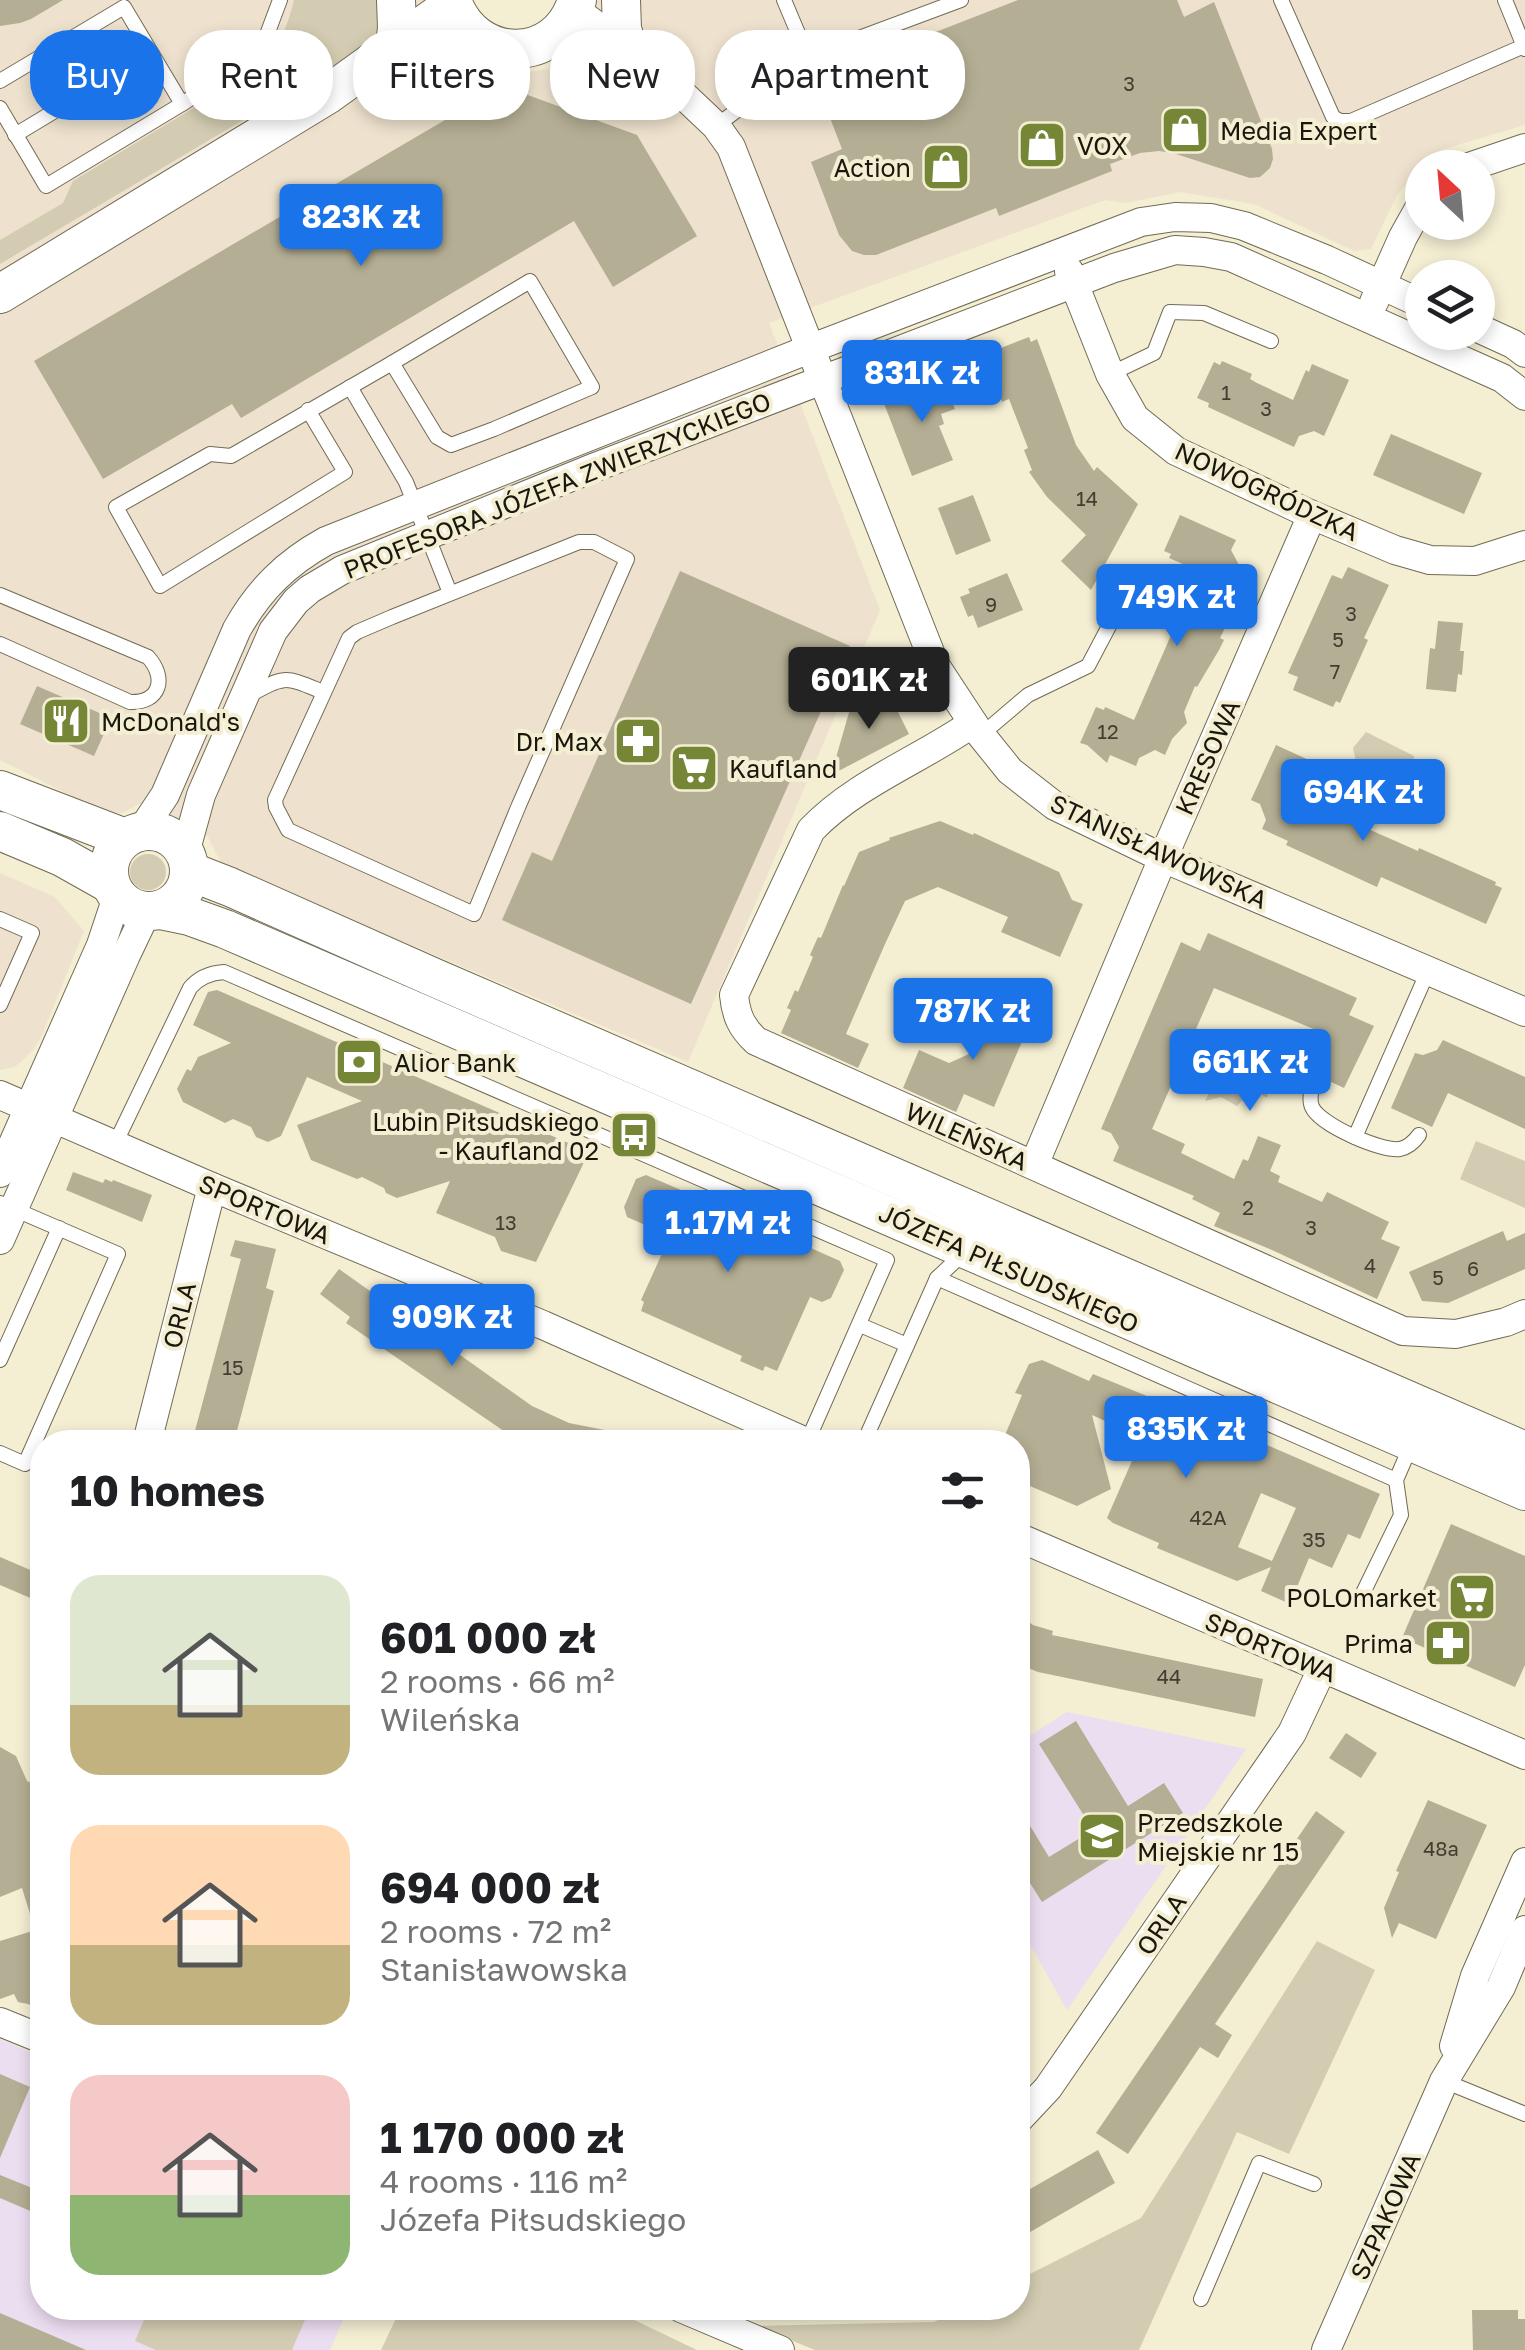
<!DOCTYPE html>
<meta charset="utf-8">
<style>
body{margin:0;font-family:"Golos Text",sans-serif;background:#f2f2f2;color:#202124;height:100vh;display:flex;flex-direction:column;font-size:38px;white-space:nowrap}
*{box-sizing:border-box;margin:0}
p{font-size:32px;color:#757577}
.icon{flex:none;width:55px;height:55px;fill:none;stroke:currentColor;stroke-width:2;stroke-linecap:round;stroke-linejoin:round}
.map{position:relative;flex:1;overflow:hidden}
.panel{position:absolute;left:30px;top:1430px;width:1000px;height:890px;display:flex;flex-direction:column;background:#fff;border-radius:40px;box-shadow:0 5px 15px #0003}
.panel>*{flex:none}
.hud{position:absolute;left:30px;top:30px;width:1000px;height:90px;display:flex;gap:20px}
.needle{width:65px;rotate:334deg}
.controls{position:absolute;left:1405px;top:150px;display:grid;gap:20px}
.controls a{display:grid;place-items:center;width:90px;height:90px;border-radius:50%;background:#fff;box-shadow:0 5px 15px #0003;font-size:50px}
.price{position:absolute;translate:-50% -85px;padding:0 22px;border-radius:10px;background:#1a73e8;color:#fff;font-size:32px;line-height:65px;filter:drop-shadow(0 2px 5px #0008)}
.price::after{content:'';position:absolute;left:50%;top:60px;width:30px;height:22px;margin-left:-15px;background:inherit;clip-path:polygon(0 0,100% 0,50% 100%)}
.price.current{background:#222;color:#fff}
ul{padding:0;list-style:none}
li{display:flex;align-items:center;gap:30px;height:250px;padding:0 40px}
li span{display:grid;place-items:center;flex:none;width:280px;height:200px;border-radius:30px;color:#555}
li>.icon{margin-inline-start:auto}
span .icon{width:120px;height:120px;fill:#fffc;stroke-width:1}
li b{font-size:42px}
h2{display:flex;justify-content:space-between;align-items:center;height:120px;padding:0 40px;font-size:42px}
.chip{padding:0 35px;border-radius:40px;background:#fff;box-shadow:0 5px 15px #0003;font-size:35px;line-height:90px}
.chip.current{background:#1a73e8;color:#fff}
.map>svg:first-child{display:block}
</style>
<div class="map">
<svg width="1525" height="2350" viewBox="0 0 1525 2350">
<rect width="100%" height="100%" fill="#f4eed3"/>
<g fill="#eee2ce">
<polygon points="0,0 429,0 476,62 523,73 565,66 592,0 1525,0 1525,125 1444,149 1423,164 1397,195 1371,249 1354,251 1254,204 1180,192 1126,203 1105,200 769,323 880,610 688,1062 222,865 208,837 143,802 122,813 103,812 0,760"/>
<polygon points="0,873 55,897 84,931 41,1037 33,1050 21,1062 14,1067 0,1070"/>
</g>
<g fill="#ecdef1">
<polygon points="1067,1712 1246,1749 1067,2010 1018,1923 1018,1743"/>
<polygon points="0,2039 42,2057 42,2308 348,2308 330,2350 0,2350"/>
</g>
<g fill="#d3ccb2">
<path d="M294 0H383L382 35 355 63 321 74 0 264V240L63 203 73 181 256 70C278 49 287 29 294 0Z"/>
<polygon points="1366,732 1414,756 1411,776 1394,783 1358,771 1353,748"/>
<circle cx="148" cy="872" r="18"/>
<path d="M1236 1053 1243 1060C1258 1059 1272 1060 1284 1071 1272 1078 1269 1084 1267 1098L1261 1094 1249 1093 1237 1106 1221 1097 1205 1101 1227 1055Z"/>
<polygon points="1476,1141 1525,1161 1525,1208 1460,1179"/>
<polygon points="1317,1941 1375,1970 1289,2154 1237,2132 1139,2350 815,2350 756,2326 934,2322 964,2308 1018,2308 1018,2280 1141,2218"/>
<polygon points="149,2308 310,2308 292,2350 156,2350 135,2341"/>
<polygon points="401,2308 609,2308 697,2350 381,2350"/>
</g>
<g fill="#b4ae94" fill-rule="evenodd">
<polygon points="0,0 63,0 31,19 20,23 0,26"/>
<polygon points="1018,0 1177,0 1184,17 1214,2 1272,149 1273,159 1270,168 1260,177 1250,178 1173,153 1159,151 1140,153 1110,164 1112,171 999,216 996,208 876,255 864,255 852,251 839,235 811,162 842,149 815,79"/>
<polygon points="503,86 637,135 697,236 613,287 574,221 241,418 232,404 103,479 34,361"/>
<polygon points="1029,337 1031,342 1037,339 1076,445 1094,471 1097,467 1138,504 1091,590 1061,561 1086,535 1047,497 1029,472 1032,470 1024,450 1028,448 1009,399 1002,402 983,355"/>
<polygon points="1222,361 1252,374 1250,379 1257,383 1293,400 1306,370 1309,372 1312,364 1349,380 1324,436 1314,431 1299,436 1294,447 1208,407 1209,403 1197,398 1214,362 1220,365"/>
<polygon points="942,378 955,409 941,414 944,424 939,426 953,460 912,476 883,401"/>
<polygon points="1391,434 1482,473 1464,514 1373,475"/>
<polygon points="973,495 991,541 956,555 938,508"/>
<polygon points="1180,515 1236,540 1231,550 1239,565 1247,569 1236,595 1240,597 1220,638 1224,640 1219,650 1197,687 1195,686 1184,712 1187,723 1172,739 1165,755 1155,750 1139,758 1136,766 1110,755 1107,763 1087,745 1080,743 1096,707 1104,710 1105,707 1134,720 1199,571 1169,558 1171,554 1164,551"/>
<polygon points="1348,567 1389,585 1364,638 1368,640 1340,703 1336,701 1333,707 1293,690 1298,677 1288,673 1332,575 1342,579"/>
<polygon points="680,571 850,646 691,1004 502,920 532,852 552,861"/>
<polygon points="1007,573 1023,610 978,628 973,615 968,617 960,597 970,593 968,589"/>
<polygon points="1438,621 1463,623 1460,651 1464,651 1462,675 1458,674 1456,692 1426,689 1430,648 1435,649"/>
<polygon points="37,686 111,718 94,756 20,724"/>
<polygon points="874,697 894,704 909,734 831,775 850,709"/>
<polygon points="1276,745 1311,761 1308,768 1311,770 1298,798 1418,851 1419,848 1496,882 1495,885 1502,888 1486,924 1381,877 1377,887 1286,845 1288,841 1262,829 1266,820 1260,804 1251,800"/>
<polygon points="940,821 973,835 974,833 1059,872 1072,900 1083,904 1060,957 1001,932 1008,917 938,887 905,901 885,944 846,1034 869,1044 858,1068 781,1033 791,1010 787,1008 795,990 798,992 813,957 810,955 818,937 821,938 843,885 844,886 859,852 890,840 889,838"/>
<polygon points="1208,933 1357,998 1349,1015 1374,1026 1344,1088 1303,1069 1321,1032 1214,988 1152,1129 1185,1144 1181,1153 1234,1179 1243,1159 1248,1161 1258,1136 1281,1145 1270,1171 1280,1176 1278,1182 1322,1202 1327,1192 1389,1222 1381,1239 1400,1247 1377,1299 1272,1250 1214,1226 1220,1213 1192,1199 1194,1196 1113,1161 1119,1147 1111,1133 1101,1129 1181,942 1200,951"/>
<polygon points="217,990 589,1152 536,1262 501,1251 495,1237 436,1213 450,1181 397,1198 386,1193 384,1188 362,1177 357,1179 311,1160 297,1125 362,1101 307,1077 281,1136 268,1142 256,1137 251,1127 233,1119 225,1123 183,1102 177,1089 187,1069 191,1071 198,1057 231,1043 193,1025 208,992"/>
<polygon points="993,1001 1032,1018 994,1107 964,1094 956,1112 903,1088 919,1050 949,1063 969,1054"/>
<polygon points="1443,1040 1525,1077 1525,1129 1448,1093 1432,1127 1391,1108 1415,1053 1423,1055 1437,1050"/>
<polygon points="73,1172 103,1183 105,1179 112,1182 113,1180 152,1195 142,1222 66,1190"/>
<polygon points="646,1175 730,1211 737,1230 757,1224 840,1261 844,1270 831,1298 822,1302 810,1297 777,1371 765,1366 763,1371 740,1361 742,1356 641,1311 644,1302 641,1300 670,1236 627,1217 624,1207 636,1179"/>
<polygon points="1503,1231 1507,1241 1525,1233 1525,1269 1448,1303 1422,1301 1409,1272"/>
<polygon points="235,1240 276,1249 266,1288 274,1291 234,1442 192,1442 241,1259 230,1256"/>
<polygon points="339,1269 532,1406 569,1423 625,1434 624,1442 520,1442 346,1323 350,1317 320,1294"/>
<path d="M1042 1360 1089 1381 1093 1374 1196 1416 1204 1435 1223 1426 1380 1494 1360 1539 1348 1534 1332 1568 1309 1558 1290 1604 1261 1591 1271 1567 1237 1581 1157 1548 1159 1543 1113 1523 1107 1518 1142 1438 1092 1415 1111 1489 1077 1506 1018 1481V1442H1002L1022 1395 1015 1393 1029 1364ZM1261 1493 1296 1508 1272 1561 1238 1547Z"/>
<polygon points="1451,1524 1525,1556 1525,1665 1515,1687 1402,1638"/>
<polygon points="0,1557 42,1575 42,1603 0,1585"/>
<polygon points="1018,1614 1033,1625 1053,1631 1052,1635 1263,1679 1255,1717 1038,1672 1018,1664"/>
<polygon points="1076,1721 1128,1806 1164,1783 1183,1813 1042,1902 1023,1872 1018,1876 1018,1806 1049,1857 1093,1830 1039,1744"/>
<polygon points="1346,1733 1377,1753 1361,1778 1329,1758"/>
<polygon points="0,1747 16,1756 27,1781 34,1784 40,1798 38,1802 42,1815 42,1859 36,1875 42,1878 42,1886 31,1917 22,1888 0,1897"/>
<polygon points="1428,1800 1487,1825 1436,1939 1399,1923 1392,1938 1384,1908 1399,1872 1396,1871"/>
<polygon points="1316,1811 1345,1832 1215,2024 1232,2035 1218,2058 1200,2047 1128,2154 1096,2133"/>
<polygon points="42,1928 42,2012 28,2004 18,2002 14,1994 0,1999 0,1941"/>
<polygon points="0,2074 30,2087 0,2158"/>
<polygon points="1098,2150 1115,2183 1018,2239 1018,2196"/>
<polygon points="0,2175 42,2192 42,2216 0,2198"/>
<polygon points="1472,2310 1518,2310 1518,2319 1525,2319 1525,2350 1473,2350"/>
<polygon points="0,2313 86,2350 0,2350"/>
</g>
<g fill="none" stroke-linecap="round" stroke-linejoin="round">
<g stroke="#716b54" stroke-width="16">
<g id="lane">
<polyline points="784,0 808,57"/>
<polyline points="1281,0 1333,117 1340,121 1351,121 1524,46"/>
<polyline points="1505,0 1525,49"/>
<polyline points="0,81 124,7 182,104"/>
<polyline points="0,108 46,186 182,104 247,62 265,40 280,0"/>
<polyline points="716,126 808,57 961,0"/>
<polyline points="15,135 151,53"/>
<polygon points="530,281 592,387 494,429 451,445 437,437 392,363"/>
<polyline points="1110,374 1154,353 1170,312 1204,313 1271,341"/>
<polyline points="350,387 406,482 450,593"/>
<polyline points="308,410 345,472 160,586 116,507 210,454 231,456 392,363"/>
<polygon points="579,542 594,542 627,559 519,805 474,914 288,830 276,807 275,800 349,638 357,632 392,617"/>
<path d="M0 595 148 657C167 678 160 703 130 702L0 644"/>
<path d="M248 696C286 675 284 676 323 692"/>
<polyline points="981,735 1028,695 1088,666 1136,575"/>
<polyline points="0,919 32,933 0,1005"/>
<path d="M1313 1083C1311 1091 1309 1100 1312 1107 1320 1125 1382 1152 1400 1149 1409 1147 1414 1142 1419 1135"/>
<polyline points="1355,1137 1428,971"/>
<path d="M115 1144 190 988C199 977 210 973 224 972L887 1260 807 1442"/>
<polyline points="0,1203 118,1254 25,1464 0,1453"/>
<polyline points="937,1278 1396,1480"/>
<polyline points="860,1325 907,1345"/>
<polyline points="0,1360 59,1228"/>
<polyline points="864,1442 937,1278 966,1251"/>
<polyline points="1363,1593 1401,1515 1396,1480 1412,1443"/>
<polyline points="1444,2081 1525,2114"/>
<polyline points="1201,2299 1259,2163 1314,2184"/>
</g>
</g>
<g stroke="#716b54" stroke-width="30">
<g id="street">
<polyline points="575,6 581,14 662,75 716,126 731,147 935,665 981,735 1010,771 1055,806 1163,858 1525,1012"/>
<polyline points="553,37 570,42 646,80"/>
<polyline points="1466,168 1525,148"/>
<polyline points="1069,271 1110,374 1135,418 1176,451 1312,515 1395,550 1430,560 1475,561 1525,545"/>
<polyline points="1374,302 1403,237 1422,203"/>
<polyline points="1478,328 1513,344 1525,353"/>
<path d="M973 723C920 760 856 783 811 830L734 995C736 1015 741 1027 756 1041L1403 1331 1456 1334 1506 1322 1525 1314"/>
<path d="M141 831 165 795 237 629C259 590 286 563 326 541L812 348 1141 222 1175 217 1211 218 1244 226 1327 260 1422 304"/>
<polyline points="185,853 201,795 273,631 296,601 310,589 342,570 593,468 1114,268 1175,250 1204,252 1231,257 1502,378 1525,396"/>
<polyline points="0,1095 212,1187 543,1325 806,1442"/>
<polyline points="1034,1165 1163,858 1312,515"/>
<polyline points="0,1173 101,945 117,897"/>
<polyline points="0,1240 126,955 147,911"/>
<polyline points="147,1442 212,1187"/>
<polyline points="1018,1537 1525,1755"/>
<polyline points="0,2022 42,2039"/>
<polyline points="1454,2046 1475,1976 1525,1862"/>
<polyline points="1018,2120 1048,2088 1292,1733 1322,1669"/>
<polyline points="681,2308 780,2350"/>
<polyline points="1326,2350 1444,2081 1501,1987 1525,1930"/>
</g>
</g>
<g stroke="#716b54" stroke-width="40">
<g id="secondary">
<path d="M452 0C473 64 558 66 577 0"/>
<polyline points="621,0 622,29 629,51"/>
<polyline points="395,45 397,28 396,0"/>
<polyline points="0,294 327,95 453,4"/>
<polyline points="0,790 125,838"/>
<circle cx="149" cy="871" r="40"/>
<polyline points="0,831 62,857 110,884"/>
<polyline points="189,871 230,887 435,978 1525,1451"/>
<polyline points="160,910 189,916 225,929 1525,1491"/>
</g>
</g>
<use href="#lane" stroke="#fff" stroke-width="14"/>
<use href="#street" stroke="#fff" stroke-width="28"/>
<use href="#secondary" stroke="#fff" stroke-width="38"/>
</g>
<defs>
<g id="shop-square" transform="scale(2.5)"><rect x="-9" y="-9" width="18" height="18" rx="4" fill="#758736" stroke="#f4eed3"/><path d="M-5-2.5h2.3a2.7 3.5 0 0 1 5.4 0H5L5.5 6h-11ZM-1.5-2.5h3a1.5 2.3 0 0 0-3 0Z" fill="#fff"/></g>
<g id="restaurant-square" transform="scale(2.5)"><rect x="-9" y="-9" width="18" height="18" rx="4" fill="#758736" stroke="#f4eed3"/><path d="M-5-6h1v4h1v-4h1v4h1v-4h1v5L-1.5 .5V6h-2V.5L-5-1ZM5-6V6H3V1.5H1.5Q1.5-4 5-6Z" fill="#fff"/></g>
<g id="pharmacy-square" transform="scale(2.5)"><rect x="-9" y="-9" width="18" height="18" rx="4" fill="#758736" stroke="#f4eed3"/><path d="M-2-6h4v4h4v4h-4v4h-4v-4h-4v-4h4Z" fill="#fff"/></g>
<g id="supermarket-square" transform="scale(2.5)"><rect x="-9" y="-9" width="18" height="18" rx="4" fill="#758736" stroke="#f4eed3"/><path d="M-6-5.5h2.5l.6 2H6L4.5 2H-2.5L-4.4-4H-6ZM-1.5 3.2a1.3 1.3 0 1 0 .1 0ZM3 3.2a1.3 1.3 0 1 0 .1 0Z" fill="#fff"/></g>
<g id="bank-square" transform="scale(2.5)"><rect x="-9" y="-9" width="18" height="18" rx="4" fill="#758736" stroke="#f4eed3"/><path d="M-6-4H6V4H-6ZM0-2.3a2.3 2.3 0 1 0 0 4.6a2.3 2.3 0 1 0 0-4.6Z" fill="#fff"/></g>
<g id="bus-square" transform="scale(2.5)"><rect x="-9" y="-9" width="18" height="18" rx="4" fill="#758736" stroke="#f4eed3"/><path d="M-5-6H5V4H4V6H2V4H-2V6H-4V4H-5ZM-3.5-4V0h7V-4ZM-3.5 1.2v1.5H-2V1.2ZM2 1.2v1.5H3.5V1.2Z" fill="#fff"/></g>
<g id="school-square" transform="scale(2.5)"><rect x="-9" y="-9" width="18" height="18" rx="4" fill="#758736" stroke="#f4eed3"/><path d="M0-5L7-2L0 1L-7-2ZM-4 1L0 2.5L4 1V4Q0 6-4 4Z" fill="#fff"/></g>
</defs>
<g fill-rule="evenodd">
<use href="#shop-square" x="1185" y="130"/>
<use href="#shop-square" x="1042" y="145"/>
<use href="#shop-square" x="946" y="167"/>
<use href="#restaurant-square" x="66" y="721"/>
<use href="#pharmacy-square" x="638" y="741"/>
<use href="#supermarket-square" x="694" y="768"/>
<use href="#bank-square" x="359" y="1062"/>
<use href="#bus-square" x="634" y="1135"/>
<use href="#supermarket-square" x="1472" y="1597"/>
<use href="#pharmacy-square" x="1448" y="1643"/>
<use href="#school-square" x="1102" y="1836"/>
</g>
<g text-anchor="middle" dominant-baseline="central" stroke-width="8" stroke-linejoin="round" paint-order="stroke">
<g font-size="20" fill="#403e30">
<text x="1129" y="83">3</text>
<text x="1226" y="392">1</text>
<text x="1266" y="408">3</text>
<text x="1087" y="498">14</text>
<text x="991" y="604">9</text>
<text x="1351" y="613">3</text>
<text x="1338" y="639">5</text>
<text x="1335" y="671">7</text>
<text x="1108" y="731">12</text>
<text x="1248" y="1207">2</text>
<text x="506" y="1222">13</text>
<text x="1311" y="1227">3</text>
<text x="1370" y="1265">4</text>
<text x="1473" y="1268">6</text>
<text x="1438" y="1277">5</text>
<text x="233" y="1367">15</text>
<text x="1208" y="1517">42A</text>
<text x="1314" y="1539">35</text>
<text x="1169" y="1676">44</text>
<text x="1441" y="1848">48a</text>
</g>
<g font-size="25" fill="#1a180e" stroke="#f4eed3" text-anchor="start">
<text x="1220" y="130">Media Expert</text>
<text x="1077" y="145">VOX</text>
<text x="911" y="167" text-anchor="end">Action</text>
<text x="101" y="721">McDonald's</text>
<text x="603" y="741" text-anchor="end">Dr. Max</text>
<text x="729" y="768">Kaufland</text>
<text x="394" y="1062">Alior Bank</text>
<text x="599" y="1121" text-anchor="end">Lubin Piłsudskiego<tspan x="599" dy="29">- Kaufland 02</tspan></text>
<text x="1437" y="1597" text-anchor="end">POLOmarket</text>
<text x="1413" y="1643" text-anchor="end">Prima</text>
<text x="1137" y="1822">Przedszkole<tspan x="1137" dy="29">Miejskie nr 15</tspan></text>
</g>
<g font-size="25" fill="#1a180e" stroke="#f4eed3">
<text transform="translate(557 485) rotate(-22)">PROFESORA JÓZEFA ZWIERZYCKIEGO</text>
<text transform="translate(1267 491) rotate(25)">NOWOGRÓDZKA</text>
<text transform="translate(1207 757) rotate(-66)">KRESOWA</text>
<text transform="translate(1159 851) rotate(25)">STANISŁAWOWSKA</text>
<text transform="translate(967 1136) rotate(24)">WILEŃSKA</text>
<text transform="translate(265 1209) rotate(23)">SPORTOWA</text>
<text transform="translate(1009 1268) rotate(24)">JÓZEFA PIŁSUDSKIEGO</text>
<text transform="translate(179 1315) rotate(-76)">ORLA</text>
<text transform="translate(1271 1647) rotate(23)">SPORTOWA</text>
<text transform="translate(1161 1924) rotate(-56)">ORLA</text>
<text transform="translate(1385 2216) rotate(-66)">SZPAKOWA</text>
</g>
</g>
</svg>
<div class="controls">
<a><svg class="needle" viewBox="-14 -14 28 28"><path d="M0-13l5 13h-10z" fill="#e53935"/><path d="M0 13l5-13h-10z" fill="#757577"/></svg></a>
<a><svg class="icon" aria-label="layers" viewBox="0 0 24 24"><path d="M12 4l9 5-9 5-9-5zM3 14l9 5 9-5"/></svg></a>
</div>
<b class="price" style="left:361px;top:269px">823K zł</b>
<b class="price" style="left:922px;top:425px">831K zł</b>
<b class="price" style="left:1177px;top:649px">749K zł</b>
<b class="price current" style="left:869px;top:732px">601K zł</b>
<b class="price" style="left:1363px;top:844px">694K zł</b>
<b class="price" style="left:973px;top:1063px">787K zł</b>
<b class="price" style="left:1250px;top:1114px">661K zł</b>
<b class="price" style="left:728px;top:1275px">1.17M zł</b>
<b class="price" style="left:452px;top:1369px">909K zł</b>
<b class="price" style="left:1186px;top:1481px">835K zł</b>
<div class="hud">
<a class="chip current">Buy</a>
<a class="chip">Rent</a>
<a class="chip">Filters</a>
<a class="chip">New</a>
<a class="chip">Apartment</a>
</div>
<section class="panel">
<h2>10 homes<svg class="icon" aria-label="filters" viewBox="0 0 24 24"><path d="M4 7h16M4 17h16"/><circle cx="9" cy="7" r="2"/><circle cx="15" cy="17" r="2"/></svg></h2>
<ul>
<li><span style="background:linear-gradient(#dfe7d0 65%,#c2b280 0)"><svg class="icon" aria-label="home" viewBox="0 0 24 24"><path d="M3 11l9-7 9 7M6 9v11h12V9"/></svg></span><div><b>601 000 zł</b><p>2 rooms · 66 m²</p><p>Wileńska</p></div></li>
<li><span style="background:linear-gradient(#ffd9b3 60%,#c2b280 0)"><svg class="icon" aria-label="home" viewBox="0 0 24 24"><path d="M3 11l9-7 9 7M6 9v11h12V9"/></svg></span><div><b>694 000 zł</b><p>2 rooms · 72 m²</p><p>Stanisławowska</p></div></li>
<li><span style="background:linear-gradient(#f6c9c9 60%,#8fb573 0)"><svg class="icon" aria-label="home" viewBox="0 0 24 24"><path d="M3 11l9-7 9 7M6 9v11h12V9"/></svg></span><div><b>1 170 000 zł</b><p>4 rooms · 116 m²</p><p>Józefa Piłsudskiego</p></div></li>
</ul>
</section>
</div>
